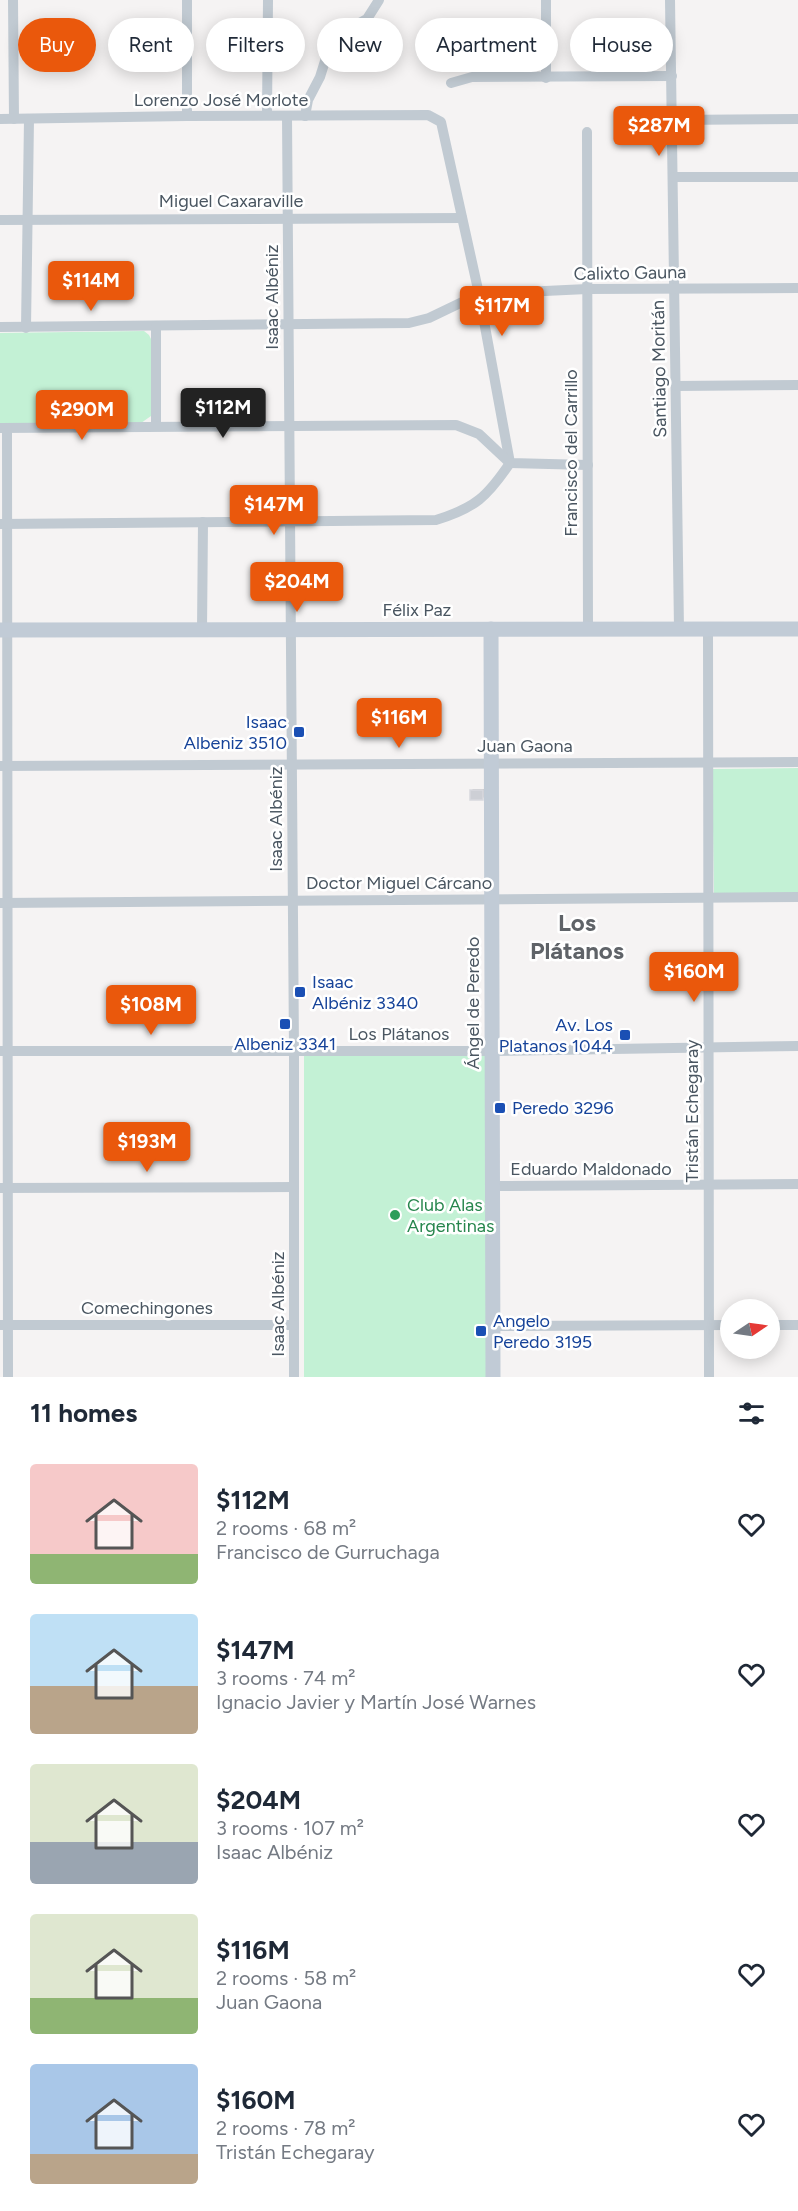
<!DOCTYPE html>
<meta charset="utf-8">
<style>
body{margin:0;font-family:Figtree,sans-serif;background:#f2f2f3;color:#1f2937;height:100vh;display:flex;flex-direction:column;font-size:22px;white-space:nowrap}
*{box-sizing:border-box;margin:0}
p{font-size:20px;color:#747a83}
.icon{flex:none;width:33px;height:33px;fill:none;stroke:currentColor;stroke-width:2;stroke-linecap:round;stroke-linejoin:round}
.map{position:relative;height:1377px;overflow:hidden}
.drawer{display:flex;flex-direction:column;background:#fff;flex:1}
.drawer>*{flex:none}
.guide{position:absolute;left:18px;top:18px;width:762px;height:54px;display:flex;gap:12px}
.needle{width:39px;rotate:77deg}
.fabs{position:absolute;left:720px;top:1299px;display:grid;gap:12px}
.fabs a{display:grid;place-items:center;width:60px;height:60px;border-radius:50%;background:#fff;box-shadow:0 3px 15px #0003;font-size:30px}
.price{position:absolute;translate:-50% -51px;padding:0 14px;border-radius:6px;background:#ea580c;color:#fff;font-size:20px;line-height:39px;filter:drop-shadow(0 2px 3px #0008)}
.price::after{content:'';position:absolute;left:50%;top:36px;width:18px;height:14px;margin-left:-9px;background:inherit;clip-path:polygon(0 0,100% 0,50% 100%)}
.price.active{background:#222;color:#fff}
ul{padding:0;list-style:none}
li{display:flex;align-items:center;gap:18px;height:150px;padding:0 30px}
li span{display:grid;place-items:center;flex:none;width:168px;height:120px;border-radius:6px;color:#555}
li>.icon{margin-inline-start:auto}
span .icon{width:72px;height:72px;fill:#fffc;stroke-width:1}
li b{font-size:26px}
h2{display:flex;justify-content:space-between;align-items:center;height:72px;padding:0 30px;font-size:26px}
.tag{padding:0 21px;border-radius:27px;background:#fff;box-shadow:0 3px 15px #0003;font-size:21px;line-height:54px}
.tag.active{background:#ea580c;color:#fff}
.map>svg:first-child{display:block}
</style>
<div class="map">
<svg width="798" height="1377" viewBox="0 0 798 1377">
<rect width="100%" height="100%" fill="#f5f3f3"/>
<g fill="#c3f1d5">
<polygon points="144,331 149,335 152,341 151,416 141,423 0,424 0,333"/>
<polygon points="798,768 798,893 714,893 712,769"/>
<rect x="304" y="1054" width="183" height="323"/>
</g>
<g fill="#0003">
<polygon points="512,39 522,39 521,55 517,60 507,44"/>
<polygon points="473,789 484,789 484,797 482,799 471,791"/>
</g>
<g fill="#cdcfd5" stroke="#d7d9de" stroke-width="1.5">
<polygon points="506,43 518,43 517,61 506,61"/>
<rect x="470" y="790" width="13" height="10"/>
</g>
<g fill="none" stroke-linecap="round" stroke-linejoin="round">
<g stroke="#c1cad2" stroke-width="10">
<polyline points="13,0 14,119"/>
<polyline points="670,0 679,629"/>
<polyline points="546,78 546,0"/>
<polyline points="451,83 472,77 672,76"/>
<polyline points="267,115 268,0"/>
<polyline points="187,116 187,0"/>
<polyline points="287,116 294,1051 294,1377"/>
<polyline points="305,116 308,100 320,77 330,45 338,35 367,19 379,0"/>
<polyline points="0,119 187,116 428,115 441,122 479,294 510,463"/>
<polyline points="673,120 798,119"/>
<polyline points="587,132 588,629"/>
<polyline points="674,177 798,177"/>
<polyline points="0,220 462,218"/>
<polyline points="0,327 409,323 429,318 479,294 587,289 798,288"/>
<polyline points="26,328 29,119"/>
<polyline points="676,386 798,385"/>
<polyline points="156,426 156,326"/>
<polyline points="0,428 456,425 479,434 510,463 588,465"/>
<polyline points="7,428 8,1377"/>
<path d="M0 524 436 520C475 508 487 497 510 463"/>
<polyline points="708,629 709,1377"/>
<polyline points="202,630 203,522"/>
<polyline points="0,766 798,762"/>
<polyline points="0,903 798,897"/>
<polyline points="0,1051 492,1051 798,1046"/>
<polyline points="492,1186 798,1184"/>
<polyline points="0,1188 294,1187"/>
<polyline points="0,1325 294,1325"/>
<polyline points="770,1325 798,1325"/>
<polyline points="493,1326 730,1325"/>
</g>
<g stroke="#c1cbd6" stroke-width="15">
<polyline points="491,629 493,1377"/>
<polyline points="0,630 798,629"/>
</g>
</g>
<g fill="#1a4fb4" stroke="#fff" stroke-width="2">
<rect x="293" y="726" width="12" height="12" rx="3"/>
<rect x="294" y="986" width="12" height="12" rx="3"/>
<rect x="279" y="1018" width="12" height="12" rx="3"/>
<rect x="619" y="1029" width="12" height="12" rx="3"/>
<rect x="494" y="1102" width="12" height="12" rx="3"/>
<rect x="475" y="1325" width="12" height="12" rx="3"/>
</g>
<circle fill="#2e9e5b" stroke="#fff" stroke-width="2" cx="395" cy="1215" r="6"/>
<g text-anchor="middle" dominant-baseline="central" stroke-width="5" stroke-linejoin="round" paint-order="stroke">
<g font-size="18" fill="#4a5661" stroke="#fff">
<text x="221" y="100">Lorenzo José Morlote</text>
<text x="231" y="201">Miguel Caxaraville</text>
<text transform="translate(630 273) rotate(-1)">Calixto Gauna</text>
<text transform="translate(272 297) rotate(-90)">Isaac Albéniz</text>
<text transform="translate(659 369) rotate(-91)">Santiago Moritán</text>
<text transform="translate(571 453) rotate(-90)">Francisco del Carrillo</text>
<text x="417" y="610">Félix Paz</text>
<text x="525" y="746">Juan Gaona</text>
<text transform="translate(276 819) rotate(-90)">Isaac Albéniz</text>
<text x="399" y="883">Doctor Miguel Cárcano</text>
<text transform="translate(473 1003) rotate(-90)">Ángel de Peredo</text>
<text x="399" y="1034">Los Plátanos</text>
<text transform="translate(692 1111) rotate(-90)">Tristán Echegaray</text>
<text x="591" y="1169">Eduardo Maldonado</text>
<text transform="translate(278 1304) rotate(-90)">Isaac Albéniz</text>
<text x="147" y="1308">Comechingones</text>
</g>
<g font-size="18" fill="#164399" stroke="#fff" text-anchor="start">
<text x="287" y="722" text-anchor="end">Isaac<tspan x="287" dy="21">Albeniz 3510</tspan></text>
<text x="312" y="982">Isaac<tspan x="312" dy="21">Albéniz 3340</tspan></text>
<text x="613" y="1025" text-anchor="end">Av. Los<tspan x="613" dy="21">Platanos 1044</tspan></text>
<text x="285" y="1044" text-anchor="middle">Albeniz 3341</text>
<text x="512" y="1108">Peredo 3296</text>
<text x="493" y="1321">Angelo<tspan x="493" dy="21">Peredo 3195</tspan></text>
</g>
<g font-size="18" fill="#27864d" stroke="#fff" text-anchor="start">
<text x="407" y="1205">Club Alas<tspan x="407" dy="21">Argentinas</tspan></text>
</g>
<g font-size="24" font-weight="bold" fill="#5f6368" stroke="#fff">
<text x="577" y="922">Los<tspan x="577" dy="28">Plátanos</tspan></text>
</g>
</g>
</svg>
<div class="fabs">
<a><svg class="needle" viewBox="-14 -14 28 28"><path d="M0-13l5 13h-10z" fill="#e53935"/><path d="M0 13l5-13h-10z" fill="#747a83"/></svg></a>
</div>
<b class="price" style="left:659px;top:157px">$287M</b>
<b class="price" style="left:91px;top:312px">$114M</b>
<b class="price" style="left:502px;top:337px">$117M</b>
<b class="price active" style="left:223px;top:439px">$112M</b>
<b class="price" style="left:82px;top:441px">$290M</b>
<b class="price" style="left:274px;top:536px">$147M</b>
<b class="price" style="left:297px;top:613px">$204M</b>
<b class="price" style="left:399px;top:749px">$116M</b>
<b class="price" style="left:694px;top:1003px">$160M</b>
<b class="price" style="left:151px;top:1036px">$108M</b>
<b class="price" style="left:147px;top:1173px">$193M</b>
<div class="guide">
<a class="tag active">Buy</a>
<a class="tag">Rent</a>
<a class="tag">Filters</a>
<a class="tag">New</a>
<a class="tag">Apartment</a>
<a class="tag">House</a>
</div>
</div>
<section class="drawer">
<h2>11 homes<svg class="icon" aria-label="filters" viewBox="0 0 24 24"><path d="M4 7h16M4 17h16"/><circle cx="9" cy="7" r="2"/><circle cx="15" cy="17" r="2"/></svg></h2>
<ul>
<li><span style="background:linear-gradient(#f6c9c9 75%,#8fb573 0)"><svg class="icon" aria-label="home" viewBox="0 0 24 24"><path d="M3 11l9-7 9 7M6 9v11h12V9"/></svg></span><div><b>$112M</b><p>2 rooms · 68 m²</p><p>Francisco de Gurruchaga</p></div><svg class="icon" aria-label="heart" viewBox="0 0 24 24"><path d="M12 20l-8-8c-3-5 5-10 8-4 3-6 11-1 8 4z"/></svg></li>
<li><span style="background:linear-gradient(#bfe0f5 60%,#b9a48a 0)"><svg class="icon" aria-label="home" viewBox="0 0 24 24"><path d="M3 11l9-7 9 7M6 9v11h12V9"/></svg></span><div><b>$147M</b><p>3 rooms · 74 m²</p><p>Ignacio Javier y Martín José Warnes</p></div><svg class="icon" aria-label="heart" viewBox="0 0 24 24"><path d="M12 20l-8-8c-3-5 5-10 8-4 3-6 11-1 8 4z"/></svg></li>
<li><span style="background:linear-gradient(#dfe7d0 65%,#9aa5b1 0)"><svg class="icon" aria-label="home" viewBox="0 0 24 24"><path d="M3 11l9-7 9 7M6 9v11h12V9"/></svg></span><div><b>$204M</b><p>3 rooms · 107 m²</p><p>Isaac Albéniz</p></div><svg class="icon" aria-label="heart" viewBox="0 0 24 24"><path d="M12 20l-8-8c-3-5 5-10 8-4 3-6 11-1 8 4z"/></svg></li>
<li><span style="background:linear-gradient(#dfe7d0 70%,#8fb573 0)"><svg class="icon" aria-label="home" viewBox="0 0 24 24"><path d="M3 11l9-7 9 7M6 9v11h12V9"/></svg></span><div><b>$116M</b><p>2 rooms · 58 m²</p><p>Juan Gaona</p></div><svg class="icon" aria-label="heart" viewBox="0 0 24 24"><path d="M12 20l-8-8c-3-5 5-10 8-4 3-6 11-1 8 4z"/></svg></li>
<li><span style="background:linear-gradient(#a9c7e8 75%,#b9a48a 0)"><svg class="icon" aria-label="home" viewBox="0 0 24 24"><path d="M3 11l9-7 9 7M6 9v11h12V9"/></svg></span><div><b>$160M</b><p>2 rooms · 78 m²</p><p>Tristán Echegaray</p></div><svg class="icon" aria-label="heart" viewBox="0 0 24 24"><path d="M12 20l-8-8c-3-5 5-10 8-4 3-6 11-1 8 4z"/></svg></li>
</ul>
</section>
